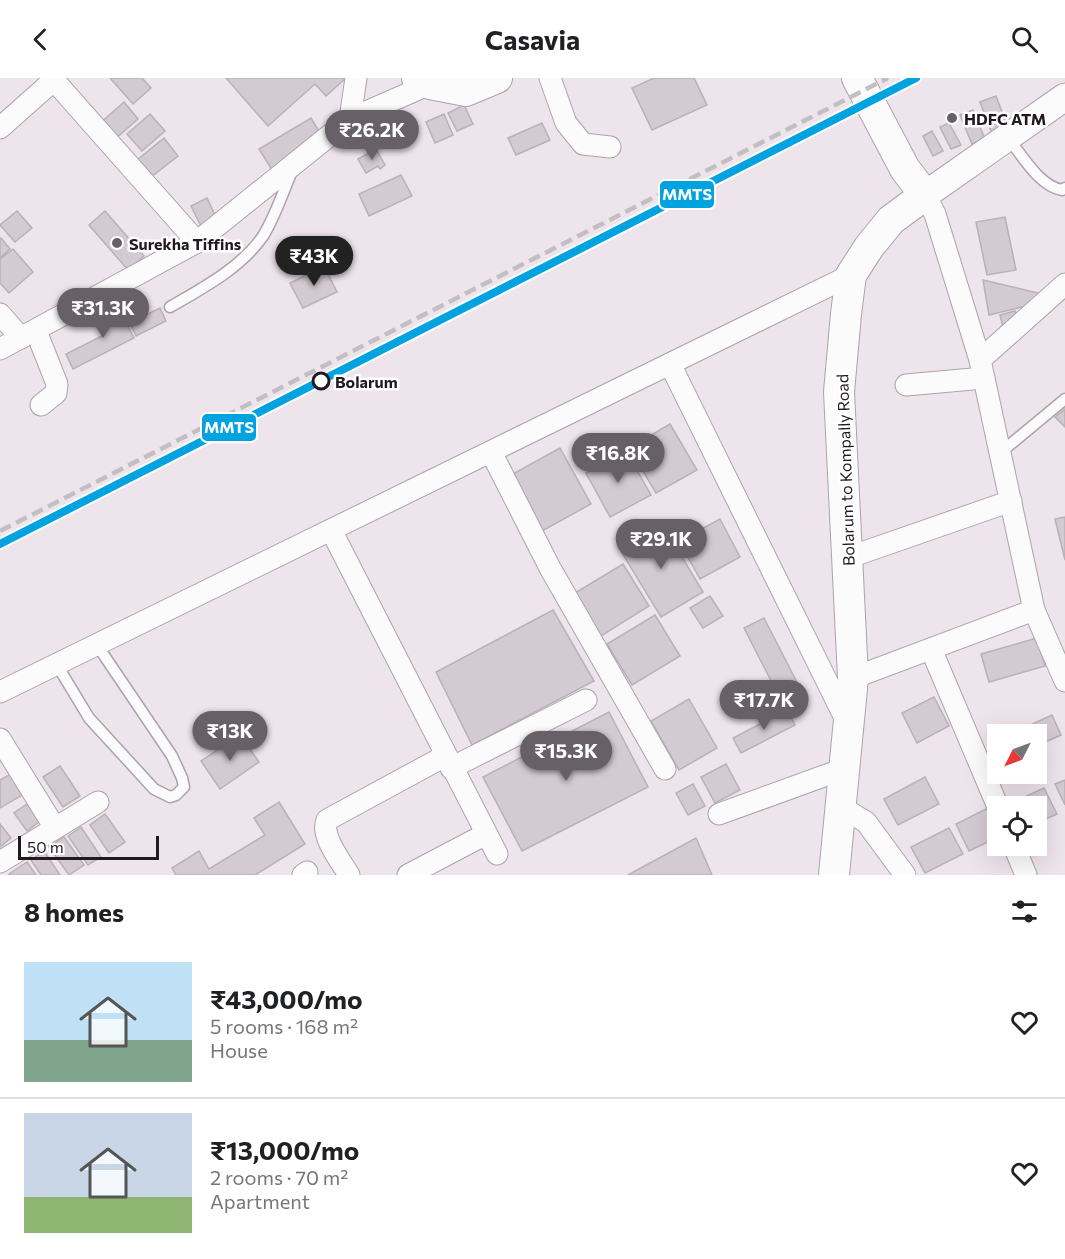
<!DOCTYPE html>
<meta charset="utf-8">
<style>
body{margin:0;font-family:Commissioner,sans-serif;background:#f2f2f2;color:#202124;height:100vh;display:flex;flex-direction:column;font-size:22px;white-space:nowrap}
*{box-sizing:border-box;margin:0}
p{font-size:20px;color:#757577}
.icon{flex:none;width:33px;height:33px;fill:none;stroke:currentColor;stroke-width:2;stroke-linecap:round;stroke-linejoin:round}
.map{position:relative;height:797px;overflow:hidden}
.side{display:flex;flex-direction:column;background:#fff;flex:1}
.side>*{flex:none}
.needle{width:39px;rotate:228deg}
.fabs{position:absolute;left:987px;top:646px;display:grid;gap:12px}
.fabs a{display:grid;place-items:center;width:60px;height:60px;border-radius:0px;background:#fff;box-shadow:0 6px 24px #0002;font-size:30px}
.scale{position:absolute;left:18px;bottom:15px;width:141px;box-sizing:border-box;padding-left:6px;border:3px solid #20191f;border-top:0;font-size:16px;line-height:21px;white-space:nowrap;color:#20191f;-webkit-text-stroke:4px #fff;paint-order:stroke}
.price{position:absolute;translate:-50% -51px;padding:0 14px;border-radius:21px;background:#686067;color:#fff;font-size:20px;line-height:39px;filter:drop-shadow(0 2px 3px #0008)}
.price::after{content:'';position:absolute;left:50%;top:36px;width:18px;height:14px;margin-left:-9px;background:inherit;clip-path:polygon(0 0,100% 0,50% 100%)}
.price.on{background:#222;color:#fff}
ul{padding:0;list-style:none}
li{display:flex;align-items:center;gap:18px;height:150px;padding:0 24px}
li+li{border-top:2px solid #e0e0e0}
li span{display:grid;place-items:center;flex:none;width:168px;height:120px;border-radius:0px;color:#555}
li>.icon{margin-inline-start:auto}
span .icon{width:72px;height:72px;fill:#fffc;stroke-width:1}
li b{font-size:26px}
h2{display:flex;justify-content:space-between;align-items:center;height:72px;padding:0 24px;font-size:26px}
header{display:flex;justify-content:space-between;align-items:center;height:78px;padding:0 24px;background:#fff;font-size:27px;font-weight:700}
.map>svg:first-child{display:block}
</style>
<header><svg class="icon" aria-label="back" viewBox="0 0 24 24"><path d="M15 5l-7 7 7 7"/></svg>Casavia<svg class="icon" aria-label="search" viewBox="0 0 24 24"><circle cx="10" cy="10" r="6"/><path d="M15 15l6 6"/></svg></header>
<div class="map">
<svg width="1065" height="797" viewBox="0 0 1065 797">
<rect width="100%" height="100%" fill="#eee4ec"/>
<g fill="#d4cbd2" stroke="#b9b1b7" stroke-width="1.5">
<polygon points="110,0 142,0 151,10 133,26"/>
<polygon points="226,0 346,0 326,18 315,6 268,48"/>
<polygon points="654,0 694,0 707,27 652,52 632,10"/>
<polygon points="996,18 1008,49 992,56 980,24"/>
<polygon points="124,24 138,41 114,62 99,46"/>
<polygon points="464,27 473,46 457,53 448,35"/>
<polygon points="973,32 985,61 972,66 960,37"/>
<polygon points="150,36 165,53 142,73 127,56"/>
<polygon points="444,36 453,57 435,65 426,44"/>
<polygon points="311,40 323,60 272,92 259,71"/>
<polygon points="542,45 550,62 516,77 508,60"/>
<polygon points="949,45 961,67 951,71 940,49"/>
<polygon points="932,53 943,73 933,78 923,58"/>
<polygon points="164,60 178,78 151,99 137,82"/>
<polygon points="376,71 385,87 380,91 378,88 366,95 358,81"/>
<polygon points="401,97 412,118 369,138 359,116"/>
<polygon points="207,120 218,143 202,150 191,128"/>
<polygon points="17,133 32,150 15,164 0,147"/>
<polygon points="105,133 144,178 128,192 89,147"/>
<polygon points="1005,139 1016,192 987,197 976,144"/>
<polygon points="1,160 10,171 0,180 0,161"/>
<polygon points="13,171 33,194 9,215 0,205 0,181"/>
<polygon points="324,188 337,214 303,230 290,205"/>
<polygon points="983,202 1038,215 1038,225 989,237"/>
<polygon points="138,226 144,238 160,230 166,243 136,258 124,233"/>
<polygon points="118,229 134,260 73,291 66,276 104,257 95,240"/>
<polygon points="1015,233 1018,246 1003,249 1000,237"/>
<polygon points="1065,331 1065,349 1055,339"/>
<polygon points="670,346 697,392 656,415 629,370"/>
<polygon points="560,370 591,426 542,453 511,397"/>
<polygon points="626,373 651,417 610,439 586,395"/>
<polygon points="1065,439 1065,482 1055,441"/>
<polygon points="720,441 740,479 700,501 679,463"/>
<polygon points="661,444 703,514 661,539 619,470"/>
<polygon points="623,486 649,528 601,558 575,515"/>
<polygon points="710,518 723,538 703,550 690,530"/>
<polygon points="553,532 594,603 472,667 436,594"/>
<polygon points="655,537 680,578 632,607 607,566"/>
<polygon points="764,540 805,620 785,630 744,550"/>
<polygon points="1037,560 1045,588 989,604 981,576"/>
<polygon points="934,619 949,648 917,665 902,635"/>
<polygon points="689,621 717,670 679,692 651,643"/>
<polygon points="787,632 795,647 741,675 733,660"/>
<polygon points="609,634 648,709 522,773 483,699"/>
<polygon points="1052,637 1061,657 1036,668 1036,657 1019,657 1017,653"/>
<polygon points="240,657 259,684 220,711 201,683"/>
<polygon points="726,686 740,712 715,725 701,699"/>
<polygon points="60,688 80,718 63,729 43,699"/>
<polygon points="16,693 24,716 0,730 0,702"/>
<polygon points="925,699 939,726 898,747 884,721"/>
<polygon points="1065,702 1065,727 1055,706"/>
<polygon points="693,706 705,728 688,737 676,715"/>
<polygon points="1044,710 1057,736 1036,745 1036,729 1010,729 1009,726"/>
<polygon points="279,724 305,766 255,797 176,797 172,790 199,773 209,791 265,757 254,740"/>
<polygon points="27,726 40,743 27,753 14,735"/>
<polygon points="990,729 998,744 998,759 969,773 956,746"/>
<polygon points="105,736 125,764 109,775 90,747"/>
<polygon points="0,746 11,760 0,769"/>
<polygon points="81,749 101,779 88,787 68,758"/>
<polygon points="949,750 963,776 925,795 911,769"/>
<polygon points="64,759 84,787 69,797 49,769"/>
<polygon points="696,760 712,797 628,797"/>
<polygon points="44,773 60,797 41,797 31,782"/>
<polygon points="27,784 36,797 10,797 9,796"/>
</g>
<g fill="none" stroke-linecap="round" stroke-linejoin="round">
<g stroke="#aba4aa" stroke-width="13">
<g id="service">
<path d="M1008 60C1022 77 1039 108 1062 112L1065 110"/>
<path d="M170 229C203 210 241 190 263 158 275 139 283 114 292 93"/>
<polyline points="1000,375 1065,321"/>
<polyline points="57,587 89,640 154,711 170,719 176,717 184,709 182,700 172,678 97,567"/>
</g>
</g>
<g stroke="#aba4aa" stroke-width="23">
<g id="minor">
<polyline points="52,0 197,164"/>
<polyline points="550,0 566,45 583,66 610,69"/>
<polyline points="350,41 356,0"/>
<polyline points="0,50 54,2"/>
<polyline points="925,117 935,136 980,282 1034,532 1065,603"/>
<polyline points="0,236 21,260"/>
<polyline points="36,253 57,306 56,315 41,327"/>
<polyline points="0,271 197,164 350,41 430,6"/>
<polyline points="980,282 1065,206"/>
<polyline points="670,286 847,644"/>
<polyline points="906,307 984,300"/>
<polyline points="491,374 550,490 665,691"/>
<polyline points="331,452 497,776"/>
<polyline points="847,480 1011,423"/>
<polyline points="931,571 998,729"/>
<polyline points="853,600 1034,532"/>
<polyline points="0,614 851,197"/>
<polyline points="0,661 55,750"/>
<polyline points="451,690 586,622"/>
<polyline points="841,729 866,744 905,797"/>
<polyline points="719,736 846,690"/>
<polyline points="1014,768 1026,797"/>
<polyline points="0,784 98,724"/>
<polyline points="303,797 307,794"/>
<path d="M349 797C341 783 320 758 327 742L445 678"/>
<polyline points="408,797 486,756"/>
</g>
</g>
<g stroke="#aba4aa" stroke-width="29">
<polyline id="tertiary" points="925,117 1065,19"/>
</g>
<g stroke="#aba4aa" stroke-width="32">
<g id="secondary">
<polyline points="417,0 430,6 466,13 497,0"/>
<polyline points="834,797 853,600 839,314 846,236 851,197 869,169 891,142 925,117 905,91 857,0"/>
</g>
</g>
<use href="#service" stroke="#fcfbfc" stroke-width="10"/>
<use href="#minor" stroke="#fcfbfc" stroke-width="21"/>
<use href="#tertiary" stroke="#fcfbfc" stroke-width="27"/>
<use href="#secondary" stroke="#fcfbfc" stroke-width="30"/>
<polyline stroke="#c2bfc2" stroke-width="4.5" stroke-dasharray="12 6" stroke-linecap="butt" points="0,453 888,0"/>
<g stroke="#fff" stroke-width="12">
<polyline id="rail-1" points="0,466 916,0"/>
</g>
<use href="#rail-1" stroke="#00a3e0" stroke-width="8"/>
</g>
<g fill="#686067" stroke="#fff" stroke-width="2">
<circle cx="952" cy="40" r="6"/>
<circle cx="117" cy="165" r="6"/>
</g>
<circle fill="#fff" stroke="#20191f" stroke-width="3" cx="321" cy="303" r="8"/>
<g text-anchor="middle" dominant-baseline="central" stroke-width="5" stroke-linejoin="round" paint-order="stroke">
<g font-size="16" font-weight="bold" fill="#20191f" stroke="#fff" text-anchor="start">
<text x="964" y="40">HDFC ATM</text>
<text x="129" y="165">Surekha Tiffins</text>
</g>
<g font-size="16" font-weight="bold" fill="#20191f" stroke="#fff" text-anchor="start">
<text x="335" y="303">Bolarum</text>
</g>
<g font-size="16" fill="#20191f" stroke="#fff">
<text transform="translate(845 392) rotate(-92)">Bolarum to Kompally Road</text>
</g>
</g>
<g stroke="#fff" stroke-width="2">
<rect x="659" y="102" width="56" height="29" rx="6" fill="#00a3e0"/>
<rect x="201" y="335" width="56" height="29" rx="6" fill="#00a3e0"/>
</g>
<g font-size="16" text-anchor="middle" font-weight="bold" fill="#fff">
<text x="687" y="122">MMTS</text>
<text x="229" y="355">MMTS</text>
</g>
</svg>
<div class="fabs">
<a><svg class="needle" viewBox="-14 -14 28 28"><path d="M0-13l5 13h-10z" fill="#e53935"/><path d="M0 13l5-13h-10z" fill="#757577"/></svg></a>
<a><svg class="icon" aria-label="locate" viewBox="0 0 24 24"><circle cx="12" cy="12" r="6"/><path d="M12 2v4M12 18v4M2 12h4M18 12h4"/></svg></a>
</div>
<div class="scale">50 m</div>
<b class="price" style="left:372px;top:83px">₹26.2K</b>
<b class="price on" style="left:314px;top:209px">₹43K</b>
<b class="price" style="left:103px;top:261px">₹31.3K</b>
<b class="price" style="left:618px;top:406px">₹16.8K</b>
<b class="price" style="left:661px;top:492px">₹29.1K</b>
<b class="price" style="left:764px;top:653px">₹17.7K</b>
<b class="price" style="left:230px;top:684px">₹13K</b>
<b class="price" style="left:566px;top:704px">₹15.3K</b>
</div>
<section class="side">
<h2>8 homes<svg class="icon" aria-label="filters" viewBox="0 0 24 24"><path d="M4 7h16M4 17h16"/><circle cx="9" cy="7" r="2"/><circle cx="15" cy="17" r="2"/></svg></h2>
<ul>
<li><span style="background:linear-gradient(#bfe0f5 65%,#7fa58c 0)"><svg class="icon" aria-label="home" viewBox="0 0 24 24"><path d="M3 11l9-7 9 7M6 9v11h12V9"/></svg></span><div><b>₹43,000/mo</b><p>5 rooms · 168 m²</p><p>House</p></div><svg class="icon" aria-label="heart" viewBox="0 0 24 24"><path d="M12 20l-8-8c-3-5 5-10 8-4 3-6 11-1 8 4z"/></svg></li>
<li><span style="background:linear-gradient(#c9d6e8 70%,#8fb573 0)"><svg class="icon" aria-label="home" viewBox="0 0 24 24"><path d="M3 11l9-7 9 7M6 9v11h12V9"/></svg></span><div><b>₹13,000/mo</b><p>2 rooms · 70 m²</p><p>Apartment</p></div><svg class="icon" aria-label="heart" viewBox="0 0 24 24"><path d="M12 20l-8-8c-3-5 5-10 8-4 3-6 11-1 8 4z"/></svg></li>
</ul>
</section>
